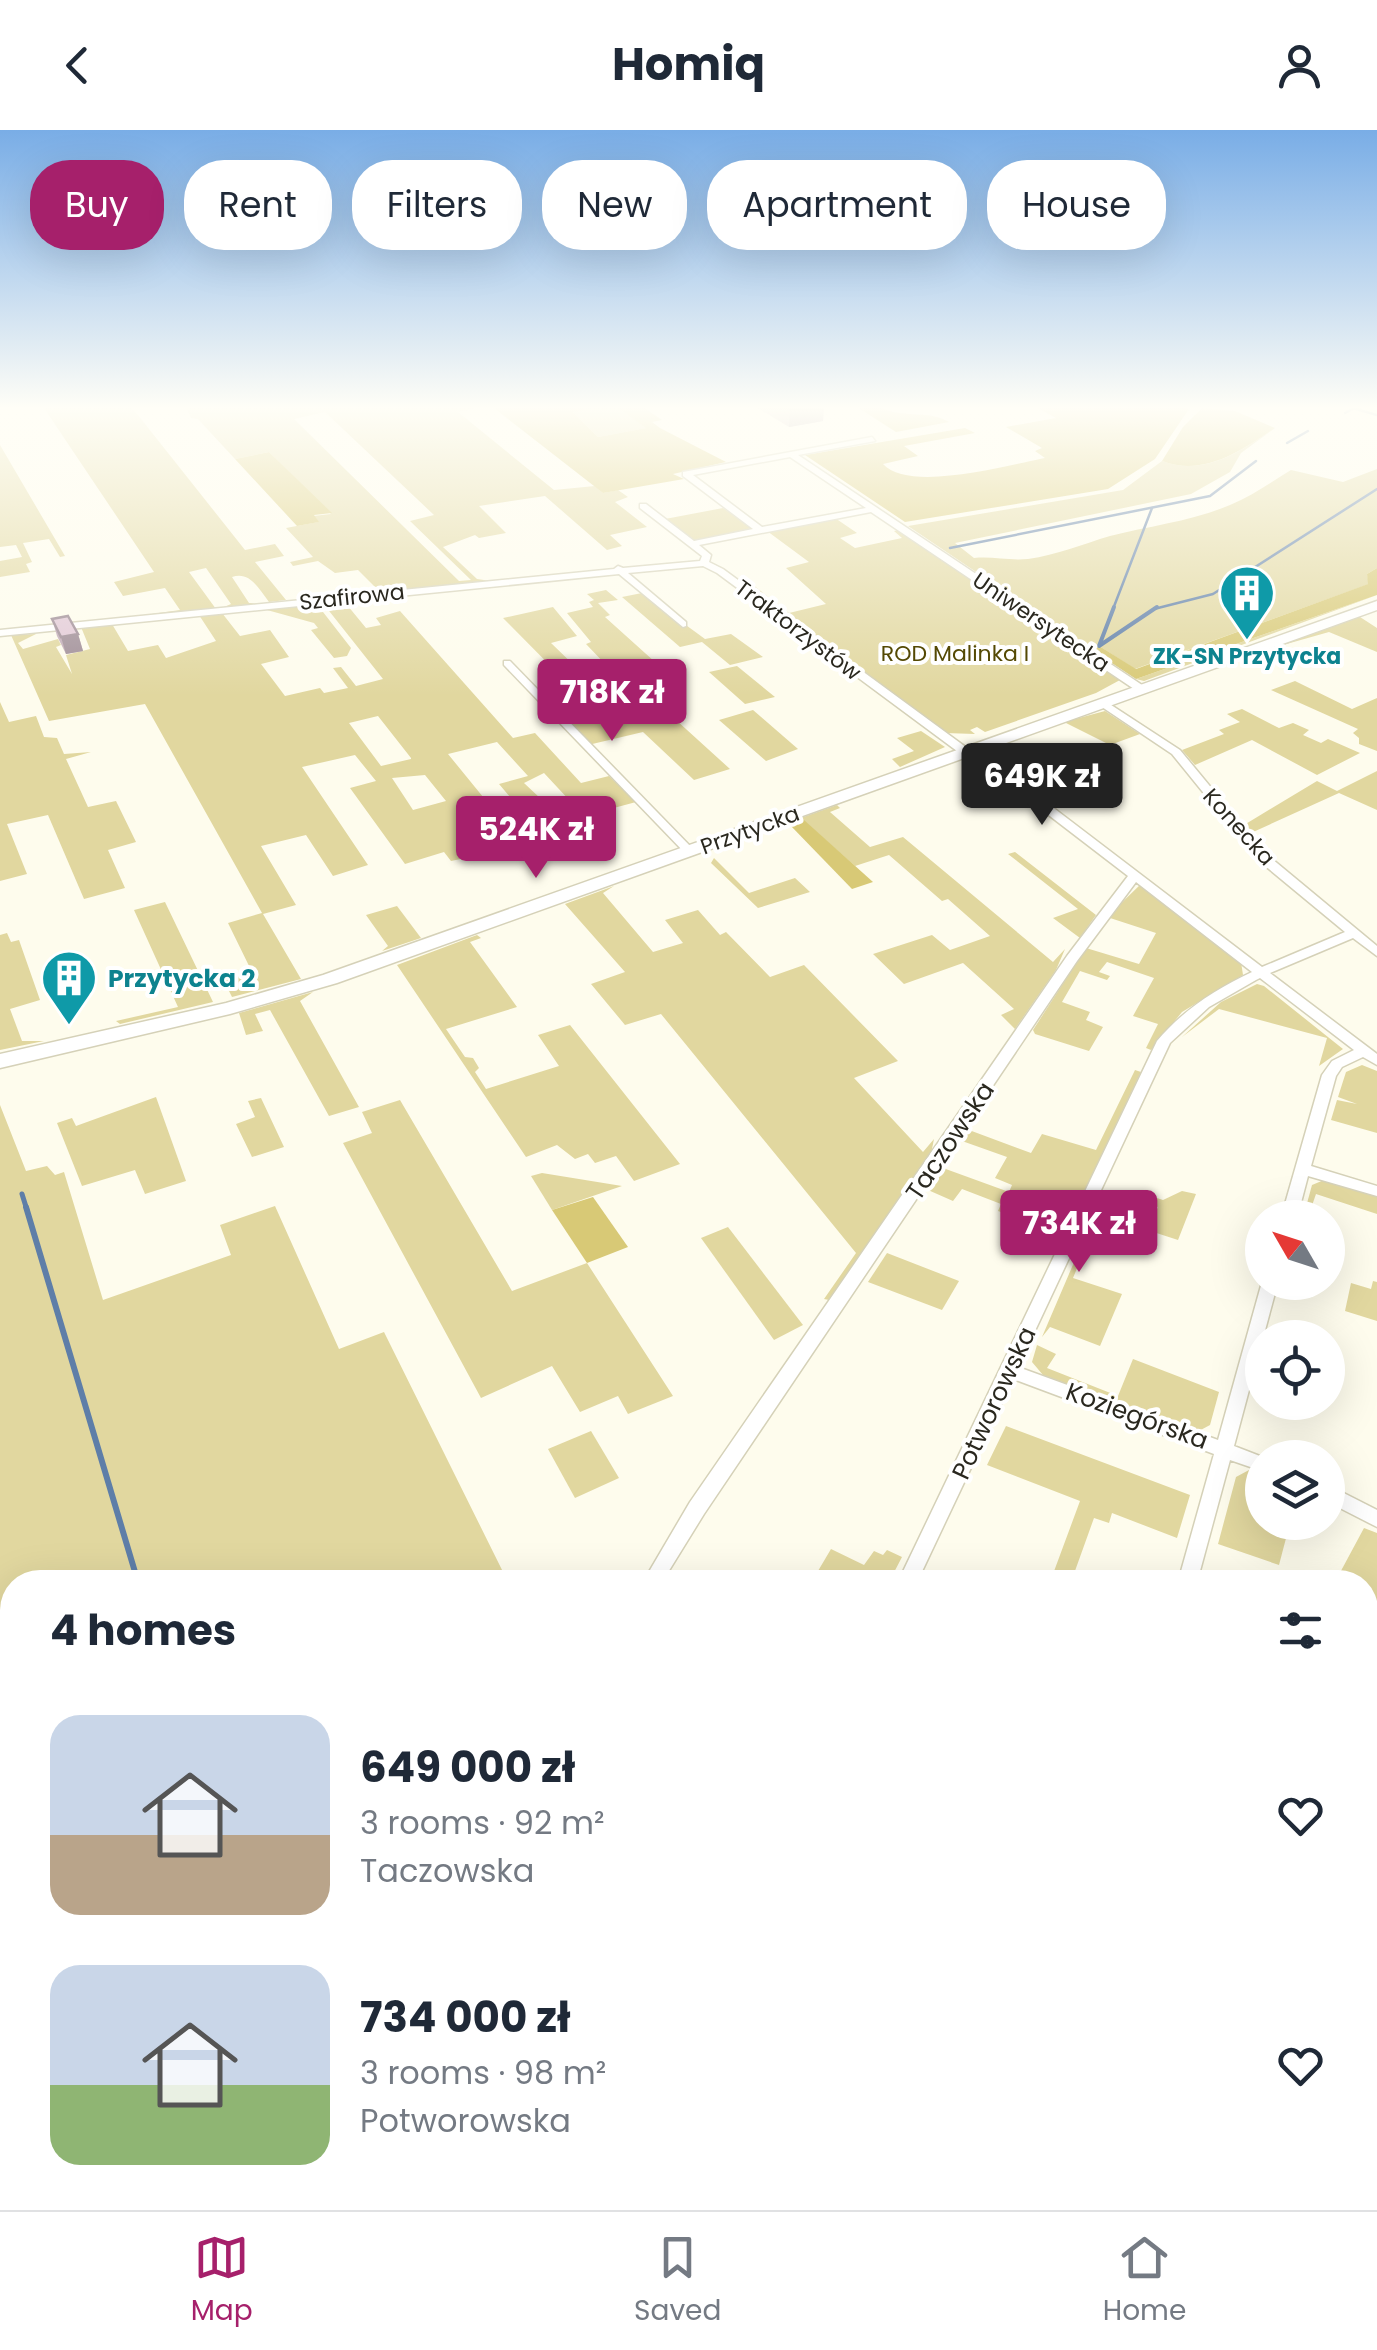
<!DOCTYPE html>
<meta charset="utf-8">
<style>
body{margin:0;font-family:Poppins,sans-serif;background:#f2f2f3;color:#1f2937;height:100vh;display:flex;flex-direction:column;font-size:38px;white-space:nowrap}
*{box-sizing:border-box;margin:0}
p{font-size:32px;color:#747a83}
.icon{flex:none;width:55px;height:55px;fill:none;stroke:currentColor;stroke-width:2;stroke-linecap:round;stroke-linejoin:round}
.map{position:relative;flex:1;overflow:hidden}
.drawer{position:absolute;left:0px;top:1440px;width:1378px;height:640px;display:flex;flex-direction:column;background:#fff;border-radius:40px 40px 0 0;box-shadow:0 10px 40px #0002}
.drawer>*{flex:none}
.top-card{position:absolute;left:30px;top:30px;width:1318px;height:90px;display:flex;gap:20px}
.needle{width:65px;rotate:309deg}
.fabs{position:absolute;left:1245px;top:1070px;display:grid;gap:20px}
.fabs a{display:grid;place-items:center;width:100px;height:100px;border-radius:50%;background:#fff;box-shadow:0 10px 40px #0002;font-size:50px}
.price{position:absolute;translate:-50% -85px;padding:0 22px;border-radius:10px;background:#a6206b;color:#fff;font-size:32px;line-height:65px;filter:drop-shadow(0 2px 5px #0008)}
.price::after{content:'';position:absolute;left:50%;top:60px;width:30px;height:22px;margin-left:-15px;background:inherit;clip-path:polygon(0 0,100% 0,50% 100%)}
.price.current{background:#222;color:#fff}
ul{padding:0;list-style:none}
li{display:flex;align-items:center;gap:30px;height:250px;padding:0 50px}
li span{display:grid;place-items:center;flex:none;width:280px;height:200px;border-radius:30px;color:#555}
li>.icon{margin-inline-start:auto}
span .icon{width:120px;height:120px;fill:#fffc;stroke-width:1}
li b{font-size:42px}
h2{display:flex;justify-content:space-between;align-items:center;height:120px;padding:0 50px;font-size:42px}
.chip{padding:0 35px;border-radius:40px;background:#fff;box-shadow:0 10px 40px #0002;font-size:35px;line-height:90px}
.chip.current{background:#a6206b;color:#fff}
header{display:flex;justify-content:space-between;align-items:center;height:130px;padding:0 50px;background:#fff;font-size:45px;font-weight:700}
.menu{display:flex;justify-content:space-around;align-items:center;height:140px;border-top:2px solid #e0e1e3;background:#fff;font-size:28px;color:#747a83}
.menu a{display:grid;justify-items:center;gap:5px}
.menu .current{color:#a6206b}
.map>svg:first-child{display:block}
</style>
<header><svg class="icon" aria-label="back" viewBox="0 0 24 24"><path d="M15 5l-7 7 7 7"/></svg>Homiq<svg class="icon" aria-label="person" viewBox="0 0 24 24"><circle cx="12" cy="8" r="4"/><path d="M4 21q1-7 8-7t8 7"/></svg></header>
<div class="map">
<svg width="1377" height="2080" viewBox="0 0 1377 2080">
<rect width="100%" height="100%" fill="#fefced"/>
<g fill="#e1d79f" fill-rule="evenodd">
<path d="M42 275H130L245 420 275 414 284 426 255 432 286 470 269 472C258 458 250 441 232 447L249 473H258L222 478 231 474 206 438 189 442 216 479 116 489 180 480 165 458 123 466 114 452 154 442Z"/>
<path d="M185 275H489L458 282 554 360 595 356 603 363 618 360 628 367 615 372 647 397 610 405 622 416 607 420 545 366 479 376 506 403 479 408 475 405 443 417 477 449 491 451 337 466 377 459 358 440 335 443 318 431 293 436 290 432 313 427 286 398 318 392 313 386 331 384 269 322 235 329 198 289 191 288ZM325 282 434 385 410 391 471 450 459 451 294 289Z"/>
<polygon points="614,275 647,298 598,307 572,281"/>
<path d="M1275 298 1241 323 1230 342 1191 364 955 413 974 428C992 426 1010 431 1028 429 1057 425 1083 414 1110 406 1149 396 1193 391 1230 375 1252 366 1271 352 1291 340L1343 352 1377 339V438L1367 444 1369 454 1135 539 1096 514 1089 518 908 396 1123 360 1162 331C1205 347 1241 321 1275 298Z"/>
<polygon points="0,315 65,426 60,427 49,409 23,413 32,432 26,434 30,442 0,447 0,431 22,427 16,415 0,417"/>
<polygon points="723,378 752,398 696,411 665,389"/>
<polygon points="835,388 857,403 840,408 855,418 902,408 894,401 899,400 1087,528 1083,533 1097,535 1120,550 1096,563 985,602 977,597 970,600 975,604 945,603 738,450 744,448 789,483 826,474 786,438 809,432 767,401"/>
<polygon points="606,460 618,470 598,473 610,485 605,487 675,550 643,560 730,639 694,650 643,602 588,615 559,583 582,578 589,585 596,582 503,488 553,477 577,506 551,513 581,542 607,536 586,514 591,512 567,483 593,477 589,472 594,470 587,464"/>
<polygon points="642,463 705,509 731,504 763,527 730,535 702,512 680,517 622,467"/>
<polygon points="1377,465 1144,551 1136,549"/>
<path d="M343 470 366 498 381 495 376 488 400 481 513 608 535 603 581 653 609 646 636 672 599 682 589 672 581 674 590 684 584 686 544 643 524 653 557 684 531 692 499 654 528 646 497 612 448 624 523 716 451 731 444 722 405 734 350 658 376 651 355 625 302 637 368 735 333 746 306 705 261 716 296 775 263 784 301 849 232 867 224 851 252 842 228 793 262 783 145 574 49 591 11 505 36 504 18 513 23 519 58 509 61 515 56 517 72 544 66 525 90 519 81 497 112 494 128 521 158 515 166 528 216 511 199 485 222 483 240 506 270 500 289 527 261 534 285 566 320 558 324 563 348 558 333 538 341 537 356 556 383 549 322 472ZM378 586 411 628V629L381 636 349 593ZM425 645 446 671 413 680 392 648Z"/>
<polygon points="317,473 311,478 315,483 323,482 351,518 347,526 334,528 311,500 318,498 314,493 267,480"/>
<polygon points="1360,487 1377,498 1377,522 1329,502 1276,517"/>
<polygon points="737,536 775,567 745,574 709,542"/>
<polygon points="1295,551 1352,579 1377,568 1377,621 1359,614 1359,608 1353,603 1358,599 1271,560"/>
<polygon points="0,572 9,592 36,586 44,607 57,608 64,624 91,622 66,629 88,677 116,671 136,712 108,720 125,758 84,769 48,685 7,694 27,744 0,751"/>
<polygon points="1242,579 1279,598 1293,593 1309,600 1303,605 1321,613 1328,609 1360,623 1317,645 1252,610 1195,635 1182,620 1224,604 1219,600 1240,592 1227,584"/>
<polygon points="753,580 798,619 766,631 719,590"/>
<polygon points="1105,581 1140,604 1110,615 1064,592"/>
<polygon points="921,601 945,617 900,637 892,629 914,621 897,608"/>
<polygon points="1006,613 1008,618 1064,653 1038,663 985,624"/>
<polygon points="1377,641 1377,680 1339,663 1251,703 1244,695 1317,651 1337,661"/>
<polygon points="837,675 840,678 830,682 870,717 903,707 1053,832 1065,819 1056,840 1015,899 1001,885 1014,879 963,833 904,854 873,824 932,805 950,820 990,806 948,769 942,771 889,725 855,736 804,691 767,700"/>
<polygon points="1015,722 1096,785 1080,808 1053,788 1078,779 1008,724"/>
<polygon points="714,728 749,763 795,748 810,762 758,778 711,733"/>
<polygon points="1142,753 1241,832 1243,845 1182,882 1151,920 1146,918 1158,894 1133,886 1154,848 1107,832 1099,842 1110,846 1107,850 1080,841 1062,872 1090,882 1086,890 1103,897 1089,921 1035,904 1033,900 1086,818 1139,834 1156,803 1107,787"/>
<polygon points="614,756 603,763 653,822 683,813 665,790 698,780 720,805 726,802 770,847 804,835 898,931 854,948 923,1022 934,1009 930,1029 829,1170 824,1169 856,1123 661,884 625,895 591,854 625,842 565,774"/>
<polygon points="165,772 213,872 120,894 116,891 178,877 134,780"/>
<polygon points="397,776 421,808 382,821 388,816 366,785"/>
<polygon points="7,803 11,812 19,810 40,870 10,879 22,911 44,911 0,920 0,805"/>
<polygon points="477,805 481,808 470,812 517,877 446,899 465,927 473,928 479,938 475,942 486,959 559,936 538,905 570,895 680,1034 634,1051 616,1026 595,1033 588,1024 575,1029 557,1015 526,1027 397,835"/>
<polygon points="1257,854 1264,856 1343,919 1319,936 1327,908 1219,879 1182,907 1221,872"/>
<polygon points="313,862 300,871 359,977 329,986 270,880 255,884 263,901 246,905 239,883"/>
<polygon points="1362,935 1377,941 1377,1003 1331,990 1337,970 1357,974 1338,967 1346,942"/>
<polygon points="1135,940 1141,942 1064,1104 998,1081 1001,1074 962,1059 953,1071 928,1060 943,1038 1009,1062 1012,1055 995,1048 1007,1027 962,1011 969,1000 1031,1023 1042,1004 1096,1020"/>
<polygon points="156,967 186,1051 145,1064 135,1040 82,1056 57,993 72,988 76,996"/>
<polygon points="261,968 284,1017 252,1027 236,994 255,987 248,971"/>
<polygon points="400,970 512,1161 587,1133 673,1266 628,1284 618,1266 580,1282 552,1236 481,1268 343,1013 372,1003 362,982"/>
<polygon points="0,975 26,1041 47,1036 55,1045 64,1042 103,1170 231,1125 220,1095 275,1076 339,1219 384,1202 508,1452 12,1452 12,1544 0,1547"/>
<polygon points="542,1043 622,1056 552,1080 531,1046"/>
<polygon points="1324,1050 1377,1065 1377,1084 1316,1064 1308,1087 1303,1088 1312,1055"/>
<polygon points="1136,1061 1163,1070 1182,1061 1196,1064 1178,1110 1101,1085 1107,1071 1129,1078 1122,1079 1119,1086 1143,1094 1147,1087 1153,1088 1158,1077 1133,1069"/>
<polygon points="728,1097 803,1195 774,1210 701,1108"/>
<polygon points="887,1123 959,1151 942,1180 868,1152"/>
<polygon points="1075,1130 1080,1131 1073,1148 1122,1164 1100,1216 1050,1197 1042,1207"/>
<polygon points="1373,1151 1377,1152 1377,1191 1345,1181 1351,1153 1371,1159"/>
<polygon points="1037,1215 1056,1224 1047,1238 1118,1266 1133,1229 1219,1262 1210,1295 1197,1302 1043,1245 1032,1232"/>
<polygon points="1006,1296 1190,1365 1177,1408 1112,1383 1109,1393 1094,1388 1071,1452 1053,1444 1080,1371 987,1335"/>
<polygon points="591,1301 619,1348 575,1368 548,1319"/>
<polygon points="1249,1340 1262,1346 1262,1392 1290,1393 1279,1435 1218,1414 1236,1347"/>
<polygon points="1364,1398 1377,1403 1377,1481 1365,1474 1365,1452 1335,1452"/>
<polygon points="831,1419 864,1435 874,1421 883,1425 887,1420 902,1427 889,1452 840,1452 818,1441"/>
<polygon points="1,1609 12,1617 12,1698 0,1702"/>
<polygon points="12,1951 12,2068 419,2068 433,2080 216,2080 206,2072 201,2080 0,2080 0,1957"/>
</g>
<g fill="#d8c976" fill-rule="evenodd">
<path d="M490 275H640L662 290 652 292 660 298 726 332 673 344 684 349 603 363ZM614 275 646 298 598 307 573 282Z"/>
<path d="M854 275H887L880 277C902 289 926 279 949 292L896 302Z"/>
<path d="M1032 275H1165L1189 279 1155 329 1108 359 905 392 805 325 965 298 975 303 904 316 918 326 883 334C909 363 1009 335 1045 328L1035 321 1042 318 1006 297 1056 288Z"/>
<path d="M1202 278 1235 281 1275 298C1241 321 1204 347 1162 331L1183 297Z"/>
<polygon points="269,322 332,383 314,385 319,392 297,396 235,329"/>
<polygon points="1377,438 1377,465 1136,549 1089,518 1096,514 1136,539 1368,454 1367,444"/>
<polygon points="804,690 873,752 852,759 790,695"/>
<polygon points="593,1067 628,1117 587,1133 552,1080"/>
<polygon points="12,1789 12,1864 0,1870 0,1794"/>
</g>
<g fill="none" stroke-linecap="round" stroke-linejoin="round">
<g stroke="#5e7ea8" stroke-width="2.5">
<polyline points="1353,278 1377,285"/>
<polyline points="1345,283 1360,275"/>
<polyline points="1287,313 1308,301"/>
<polyline points="950,418 1210,366 1256,331"/>
<polyline points="1113,479 1152,378"/>
<polyline points="1154,479 1213,464 1377,359"/>
</g>
<polyline stroke="#5e7ea8" stroke-width="4" points="1114,477 1099,516 1157,477"/>
<polyline stroke="#5e7ea8" stroke-width="5" points="22,1064 27,1080"/>
<polyline stroke="#5e7ea8" stroke-width="6" points="26,1077 138,1452"/>
<polyline stroke="#5e7ea8" stroke-width="8" points="26,2080 34,2068"/>
<g stroke="#d5d1b8" stroke-width="3">
<g id="minor">
<path d="M872 307 875 311 798 325 1145 557V561H1137L871 382 699 415 711 425 709 432 723 439 967 618H975L1262 837 1345 802 1258 730 1172 624 1096 573 1105 571 1180 620 1266 724 1377 816V826L1353 808 1270 843 1377 924V935L1363 927 1342 937 1336 946 1311 1036 1377 1056V1066L1308 1046 1297 1088H1281L1322 945 1332 931 1354 920 1260 848 1256 850 1209 877 1170 913 1018 1237 1218 1310 1262 1152H1278L1234 1316 1265 1328H1262V1341L1230 1330 1197 1452H1178L1214 1324 1013 1249 917 1452H898L1157 911C1183 880 1216 859 1252 842L1136 752 1077 831 704 1384 662 1452H643L690 1372 1067 826 1128 746 969 624H961L717 443 703 436 628 443 686 492V496L683 497 619 444 0 506V500L614 439 618 436 623 438 700 431 702 426 640 378V374H646L694 411 753 399 683 346V342ZM790 327 866 378 762 397 693 345Z"/>
<polygon points="504,531 510,531 693,719 693,723 685,723 504,535"/>
<polygon points="1328,1355 1377,1380 1377,1397 1328,1372"/>
<polygon points="1377,1751 1377,1834 1373,1845 1365,1849 1365,1767 1369,1754"/>
<path d="M904 2068C921 2067 938 2062 946 2080H912Z"/>
<polygon points="964,2068 990,2068 985,2080 958,2080"/>
<polygon points="1291,2068 1317,2068 1313,2080 1287,2080"/>
</g>
</g>
<g stroke="#d5d1b8" stroke-width="3">
<polygon id="secondary" points="1377,471 1377,480 337,853 230,884 0,938 0,924 226,873 323,845"/>
</g>
<use href="#minor" fill="#fff" fill-rule="evenodd"/>
<use href="#secondary" fill="#fff" fill-rule="evenodd"/>
</g>
<g fill="#c2acb8">
<polygon points="759,275 824,275 823,291 789,297 758,278"/>
<polygon points="52,489 78,504 83,521 66,524 57,506"/>
</g>
<g fill="#9e8c96">
<polygon points="790,275 824,275 823,291 789,297"/>
<polygon points="78,504 83,521 66,524 61,507"/>
</g>
<polygon fill="#e1c8d6" stroke="#9e8c96" stroke-width="2.5" points="68,486 78,504 61,507 52,489"/>
<linearGradient id="sky" x2="0" y2="1"><stop stop-color="#79ade6"/><stop offset="0.49" stop-color="#fffef7"/><stop offset="1" stop-color="#fffef7" stop-opacity="0"/></linearGradient>
<rect width="1377" height="566" fill="url(#sky)"/>
<defs>
<g id="building-pin" transform="scale(2.875)"><path d="M0 17L-7.5 6A9.5 9.5 0 1 1 7.5 6Z" fill="#0f9aa8" stroke="#fff"/><path d="M-4-6H4V6H1V3H-1V6H-4ZM-2.5-4.3h1.7v1.8h-1.7ZM.8-4.3h1.7v1.8H.8ZM-2.5-1h1.7V.8h-1.7ZM.8-1h1.7V.8H.8Z" fill="#fff"/></g>
</defs>
<g fill-rule="evenodd">
<use href="#building-pin" x="1247" y="463"/>
<use href="#building-pin" x="69" y="848"/>
</g>
<g text-anchor="middle" dominant-baseline="central" stroke-width="8" stroke-linejoin="round" paint-order="stroke">
<g font-size="22" fill="#2a281f" stroke="#fff">
<text transform="translate(352 467) rotate(-6)">Szafirowa</text>
<text transform="translate(1041 492) rotate(34)">Uniwersytecka</text>
<text transform="translate(798 500) rotate(37)">Traktorzystów</text>
<text transform="translate(1239 697) rotate(48)">Konecka</text>
<text transform="translate(750 700) rotate(-20)">Przytycka</text>
</g>
<g font-size="22" fill="#544904" stroke="#fff">
<text x="955" y="523">ROD Malinka I</text>
</g>
<g font-size="22" font-weight="bold" fill="#0d838f" stroke="#fff">
<text x="1247" y="526">ZK-SN Przytycka</text>
</g>
<g font-size="25" font-weight="bold" fill="#0d838f" stroke="#fff" text-anchor="start">
<text x="108" y="848">Przytycka 2</text>
</g>
<g font-size="25" fill="#2a281f" stroke="#fff">
<text transform="translate(950 1011) rotate(-56)">Taczowska</text>
<text transform="translate(994 1273) rotate(-65)">Potworowska</text>
<text transform="translate(1137 1286) rotate(20)">Koziegórska</text>
</g>
</g>
</svg>
<div class="fabs">
<a><svg class="needle" viewBox="-14 -14 28 28"><path d="M0-13l5 13h-10z" fill="#e53935"/><path d="M0 13l5-13h-10z" fill="#747a83"/></svg></a>
<a><svg class="icon" aria-label="locate" viewBox="0 0 24 24"><circle cx="12" cy="12" r="6"/><path d="M12 2v4M12 18v4M2 12h4M18 12h4"/></svg></a>
<a><svg class="icon" aria-label="layers" viewBox="0 0 24 24"><path d="M12 4l9 5-9 5-9-5zM3 14l9 5 9-5"/></svg></a>
</div>
<b class="price" style="left:612px;top:614px">718K zł</b>
<b class="price current" style="left:1042px;top:698px">649K zł</b>
<b class="price" style="left:536px;top:751px">524K zł</b>
<b class="price" style="left:1079px;top:1145px">734K zł</b>
<div class="top-card">
<a class="chip current">Buy</a>
<a class="chip">Rent</a>
<a class="chip">Filters</a>
<a class="chip">New</a>
<a class="chip">Apartment</a>
<a class="chip">House</a>
</div>
<section class="drawer">
<h2>4 homes<svg class="icon" aria-label="filters" viewBox="0 0 24 24"><path d="M4 7h16M4 17h16"/><circle cx="9" cy="7" r="2"/><circle cx="15" cy="17" r="2"/></svg></h2>
<ul>
<li><span style="background:linear-gradient(#c9d6e8 60%,#b9a48a 0)"><svg class="icon" aria-label="home" viewBox="0 0 24 24"><path d="M3 11l9-7 9 7M6 9v11h12V9"/></svg></span><div><b>649 000 zł</b><p>3 rooms · 92 m²</p><p>Taczowska</p></div><svg class="icon" aria-label="heart" viewBox="0 0 24 24"><path d="M12 20l-8-8c-3-5 5-10 8-4 3-6 11-1 8 4z"/></svg></li>
<li><span style="background:linear-gradient(#c9d6e8 60%,#8fb573 0)"><svg class="icon" aria-label="home" viewBox="0 0 24 24"><path d="M3 11l9-7 9 7M6 9v11h12V9"/></svg></span><div><b>734 000 zł</b><p>3 rooms · 98 m²</p><p>Potworowska</p></div><svg class="icon" aria-label="heart" viewBox="0 0 24 24"><path d="M12 20l-8-8c-3-5 5-10 8-4 3-6 11-1 8 4z"/></svg></li>
</ul>
</section>
</div>
<nav class="menu">
<a class="current"><svg class="icon" aria-label="map" viewBox="0 0 24 24"><path d="M3 6l6-2 6 2 6-2v14l-6 2-6-2-6 2zM9 4v14M15 6v14"/></svg>Map</a>
<a><svg class="icon" aria-label="saved" viewBox="0 0 24 24"><path d="M7 4h10v16l-5-4-5 4z"/></svg>Saved</a>
<a><svg class="icon" aria-label="home" viewBox="0 0 24 24"><path d="M3 11l9-7 9 7M6 9v11h12V9"/></svg>Home</a>
</nav>
